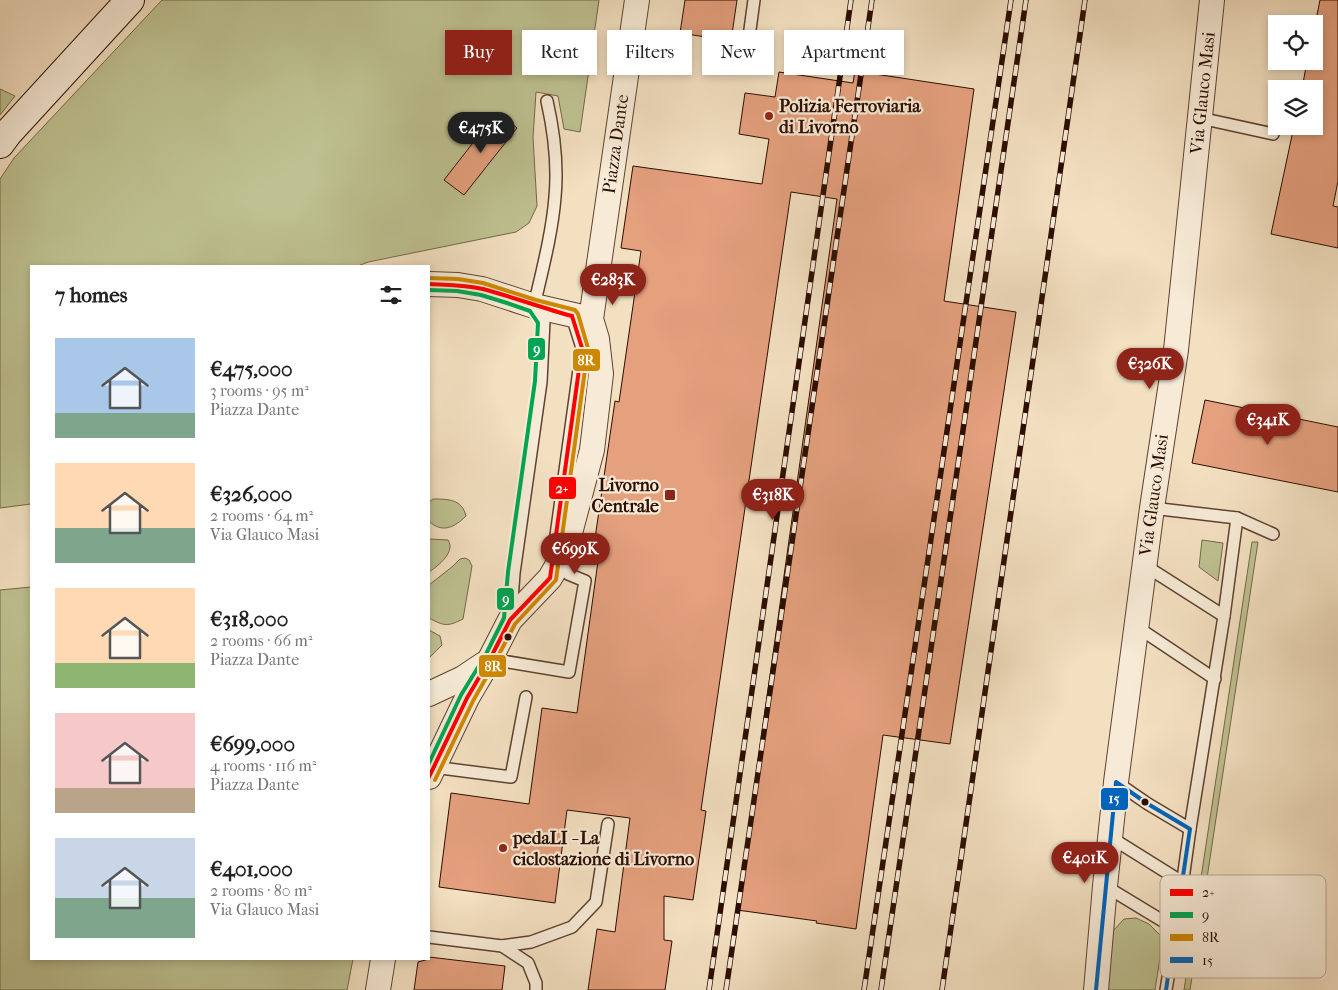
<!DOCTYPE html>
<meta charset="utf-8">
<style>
body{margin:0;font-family:"IM FELL French Canon",serif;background:#f6f6f6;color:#222;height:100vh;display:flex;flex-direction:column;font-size:19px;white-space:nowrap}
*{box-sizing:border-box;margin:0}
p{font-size:16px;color:#767676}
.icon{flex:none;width:28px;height:28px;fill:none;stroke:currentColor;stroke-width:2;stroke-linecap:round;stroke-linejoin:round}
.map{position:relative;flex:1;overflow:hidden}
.panel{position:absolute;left:30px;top:265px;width:400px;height:695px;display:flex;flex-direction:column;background:#fff;border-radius:0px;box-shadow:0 2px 8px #0003}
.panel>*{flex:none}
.guide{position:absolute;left:445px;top:30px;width:475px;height:45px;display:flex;gap:10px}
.buttons{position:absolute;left:1268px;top:15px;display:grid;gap:10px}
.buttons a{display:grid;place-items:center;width:55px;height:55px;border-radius:0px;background:#fff;box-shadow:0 2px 8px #0003;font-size:25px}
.price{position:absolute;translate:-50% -42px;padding:0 11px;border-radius:18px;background:#8f2418;color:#fff;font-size:16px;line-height:32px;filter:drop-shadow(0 1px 2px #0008)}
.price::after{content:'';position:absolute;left:50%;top:30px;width:15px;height:11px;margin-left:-8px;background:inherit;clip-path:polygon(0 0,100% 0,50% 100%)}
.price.current{background:#222;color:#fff}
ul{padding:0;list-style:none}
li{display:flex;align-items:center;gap:15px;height:125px;padding:0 25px}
li span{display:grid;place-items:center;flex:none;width:140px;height:100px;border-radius:0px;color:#555}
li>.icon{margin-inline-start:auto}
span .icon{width:60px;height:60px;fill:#fffc;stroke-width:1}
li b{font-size:21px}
h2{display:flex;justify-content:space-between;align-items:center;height:60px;padding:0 25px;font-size:21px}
.pill{padding:0 18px;border-radius:0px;background:#fff;box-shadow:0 2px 8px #0003;font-size:18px;line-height:45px}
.pill.current{background:#8f2418;color:#fff}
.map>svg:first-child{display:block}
</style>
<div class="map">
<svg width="1338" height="990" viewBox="0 0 1338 990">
<rect width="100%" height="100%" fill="#f3e0c1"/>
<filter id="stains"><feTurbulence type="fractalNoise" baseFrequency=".004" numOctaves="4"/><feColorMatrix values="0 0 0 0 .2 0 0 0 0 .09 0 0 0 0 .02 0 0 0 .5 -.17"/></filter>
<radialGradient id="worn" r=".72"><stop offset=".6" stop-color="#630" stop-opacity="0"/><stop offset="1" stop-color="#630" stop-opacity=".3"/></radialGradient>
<g fill="#bec191" stroke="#756748">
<polygon points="162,0 599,0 580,132 564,129 558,96 536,92 533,138 537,206 529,223 516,232 368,262 358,266 31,266 31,504 0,508 0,179 14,158"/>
<polygon points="0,89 15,96 0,115"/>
<path d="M433 499C448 499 462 499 466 516 455 527 442 534 429 521V502Z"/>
<path d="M429 539 448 540C456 552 438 566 429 572Z"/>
<polygon points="1202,540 1223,543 1218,581 1199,567"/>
<polygon points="1252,542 1258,542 1190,990 1184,990"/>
<path d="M465 558 469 560 472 566 463 619C447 627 444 626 429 618V585L453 566 460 559Z"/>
<polygon points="31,587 31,959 353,959 347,990 0,990 0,590"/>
<polygon points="429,630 440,636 442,645 429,658"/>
<polygon points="1136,918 1149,924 1160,935 1160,958 1155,990 1108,990 1113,931 1124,919"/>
</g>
<g fill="#e5a07e" stroke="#2c0d00">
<polygon points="685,0 737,0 731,41 680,33"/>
<polygon points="1320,0 1338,0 1338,181 1333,206 1338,207 1338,248 1271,234 1294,126 1314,126 1314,89 1302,89 1307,61 1314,61 1314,30"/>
<polygon points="855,71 974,89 944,301 1016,312 950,744 883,735 856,929 816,923 817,921 737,910 837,199 791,192 701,810 706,811 693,900 664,896 664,940 672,941 665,990 588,990 597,929 615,932 630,818 567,810 555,903 439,887 451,793 529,804 542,708 577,713 599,554 593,552 615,401 619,402 641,251 621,248 633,166 762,184 769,139 739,134 745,93 775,97 779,72 853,83"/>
<polygon points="497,112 517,128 464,195 444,180"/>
<polygon points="1205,400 1338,427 1338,492 1192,463"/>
<polygon points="429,957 505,966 502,990 414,990 418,962 429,959"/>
</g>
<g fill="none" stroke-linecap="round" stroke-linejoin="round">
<g stroke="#5e4230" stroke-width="14">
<g id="service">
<polyline points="746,59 754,0"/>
<polyline points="1200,118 1273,134"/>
<polyline points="1152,508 1237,518 1273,534"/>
<polyline points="553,557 582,348 572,316"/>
<polyline points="1144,565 1224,616"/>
<path d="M511 614 514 573 541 382 544 321 534 306C542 271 552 234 555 197 558 165 554 132 547 101"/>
<polyline points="1137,627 1215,679"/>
<polyline points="490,659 569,672 585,581 568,574 566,556"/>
<polyline points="433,767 511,777 526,697"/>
<polyline points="1116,782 1148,804 1190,829"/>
<polyline points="1110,837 1182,882"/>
<polyline points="1105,886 1176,929"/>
<polyline points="429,937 502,946 528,963 536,983 536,990"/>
<polyline points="502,946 531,942 572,927 596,902 608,824"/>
<polyline points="1166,990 1176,929 1190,829 1224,616 1237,518"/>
</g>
</g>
<g stroke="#5e4230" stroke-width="26">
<g id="minor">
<polyline points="429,284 458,285 482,289 534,306 591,319"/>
<polyline points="429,694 463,678 484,664"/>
<polyline points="429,777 467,698 490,659 510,620 550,578 565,552 592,450 601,374 597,339 591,319 637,0"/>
<polyline points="378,990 383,959"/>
<polyline points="1096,990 1105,886 1116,782 1152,508 1176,350 1212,0"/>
</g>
</g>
<g stroke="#2c0d00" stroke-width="30">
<polyline id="secondary" points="0,144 8,133 130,0"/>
</g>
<use href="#service" stroke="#f7ebd7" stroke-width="11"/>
<use href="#minor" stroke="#f7ebd7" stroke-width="24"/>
<use href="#secondary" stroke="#f7ebd7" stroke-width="28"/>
<g stroke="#2c0d00" stroke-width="5.5">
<g id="rail">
<polyline points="709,990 851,0"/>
<polyline points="726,990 872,0"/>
<polyline points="864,990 1011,0"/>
<polyline points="881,990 1026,0"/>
<polyline points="942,990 1085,0"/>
</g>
</g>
<use href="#rail" stroke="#f7ebd7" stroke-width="4" stroke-dasharray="11" stroke-linecap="butt"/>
<g stroke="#f7ebd7" stroke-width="8">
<g id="bus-1">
<path d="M429 284C447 285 465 285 483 289 513 297 542 308 572 316"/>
<polyline points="429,777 467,698 490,659 510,620 550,578 582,348 572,316"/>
</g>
</g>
<g stroke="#f7ebd7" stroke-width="8">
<polyline id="bus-2" points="429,763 461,695 485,656 504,618 508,572 535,381 538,323 530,311 507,303 481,295 457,291 429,290"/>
</g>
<g stroke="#f7ebd7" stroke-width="8">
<polyline id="bus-3" points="429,278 458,279 483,283 536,300 575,310 578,314 588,348 556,580 515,624 495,662 473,701 435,780"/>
</g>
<g stroke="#f7ebd7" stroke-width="8">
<polyline id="bus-4" points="1096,990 1116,782 1148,804 1190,829 1166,990"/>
</g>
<use href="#bus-1" stroke="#f00" stroke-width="4"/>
<use href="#bus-2" stroke="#00a651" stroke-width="4"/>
<use href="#bus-3" stroke="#ce8700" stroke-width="4"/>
<use href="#bus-4" stroke="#0065bd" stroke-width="4"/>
</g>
<g fill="#8f2418" stroke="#f7ebd7" stroke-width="2">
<circle cx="769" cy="116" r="5"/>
<rect x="664" y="489" width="12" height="12" rx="2.5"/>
<circle cx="503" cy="848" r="5"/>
</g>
<g fill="#2c0d00" stroke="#f7ebd7" stroke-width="2">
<circle cx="508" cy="637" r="4.5"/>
<circle cx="1145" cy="802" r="4.5"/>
</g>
<g text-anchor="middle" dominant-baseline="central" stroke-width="4.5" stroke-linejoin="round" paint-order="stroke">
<g font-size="18" fill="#2c0d00" stroke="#f7ebd7">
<text transform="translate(1203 93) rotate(-84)">Via Glauco Masi</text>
<text transform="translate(616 144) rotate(-82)">Piazza Dante</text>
<text transform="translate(1154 495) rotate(-82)">Via Glauco Masi</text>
</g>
<g font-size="18" font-weight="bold" fill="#2c0d00" stroke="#f7ebd7" text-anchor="start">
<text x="779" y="106">Polizia Ferroviaria<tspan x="779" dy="21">di Livorno</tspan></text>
<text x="659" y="485" text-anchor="end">Livorno<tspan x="659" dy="21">Centrale</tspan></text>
<text x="513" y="838">pedaLI - La<tspan x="513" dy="21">ciclostazione di Livorno</tspan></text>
</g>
</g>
<rect x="1160" y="875" width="166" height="103" rx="8" fill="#f7ebd7" stroke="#baa896" stroke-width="1"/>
<rect x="1170" y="889" width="23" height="7" fill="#f00"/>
<rect x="1170" y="912" width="23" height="6" fill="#00a651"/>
<rect x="1170" y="934" width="23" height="7" fill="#ce8700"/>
<rect x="1170" y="957" width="23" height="6" fill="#0065bd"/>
<g font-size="14" fill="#2c0d00">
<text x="1202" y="897">2+</text>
<text x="1202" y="920">9</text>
<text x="1202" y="942">8R</text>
<text x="1202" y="965">15</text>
</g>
<g stroke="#f7ebd7" stroke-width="2">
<rect x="527" y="337" width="19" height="24" rx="5" fill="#00a651"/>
<rect x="572" y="348" width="29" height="24" rx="5" fill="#ce8700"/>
<rect x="548" y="476" width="29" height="24" rx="5" fill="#f00"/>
<rect x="496" y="587" width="19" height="24" rx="5" fill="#00a651"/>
<rect x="478" y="654" width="29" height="24" rx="5" fill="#ce8700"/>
<rect x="1100" y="787" width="29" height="24" rx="5" fill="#0065bd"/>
</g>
<g font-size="14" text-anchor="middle" font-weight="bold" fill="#fff">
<text x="537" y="354">9</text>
<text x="586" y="365">8R</text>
<text x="562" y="493">2+</text>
<text x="506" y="604">9</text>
<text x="493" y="671">8R</text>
<text x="1114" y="803">15</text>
</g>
<rect width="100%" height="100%" filter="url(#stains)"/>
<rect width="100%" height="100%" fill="url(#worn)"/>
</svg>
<div class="buttons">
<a><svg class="icon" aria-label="locate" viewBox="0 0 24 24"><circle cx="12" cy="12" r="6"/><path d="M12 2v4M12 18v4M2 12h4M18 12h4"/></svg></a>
<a><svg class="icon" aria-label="layers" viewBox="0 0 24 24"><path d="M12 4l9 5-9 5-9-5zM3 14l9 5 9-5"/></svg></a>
</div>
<b class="price current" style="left:481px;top:154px">€475K</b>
<b class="price" style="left:613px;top:306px">€283K</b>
<b class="price" style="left:1150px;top:390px">€326K</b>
<b class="price" style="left:1268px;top:446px">€341K</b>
<b class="price" style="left:773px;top:521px">€318K</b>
<b class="price" style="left:575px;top:575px">€699K</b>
<b class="price" style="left:1085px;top:884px">€401K</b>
<div class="guide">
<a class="pill current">Buy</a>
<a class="pill">Rent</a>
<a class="pill">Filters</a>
<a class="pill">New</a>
<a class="pill">Apartment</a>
</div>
<section class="panel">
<h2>7 homes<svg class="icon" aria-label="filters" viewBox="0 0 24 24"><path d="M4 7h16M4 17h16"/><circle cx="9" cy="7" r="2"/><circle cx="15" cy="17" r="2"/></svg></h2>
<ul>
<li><span style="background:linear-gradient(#a9c7e8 75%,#7fa58c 0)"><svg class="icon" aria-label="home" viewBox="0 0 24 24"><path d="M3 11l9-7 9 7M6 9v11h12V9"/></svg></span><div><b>€475,000</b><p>3 rooms · 95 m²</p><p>Piazza Dante</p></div></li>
<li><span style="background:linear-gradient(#ffd9b3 65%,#7fa58c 0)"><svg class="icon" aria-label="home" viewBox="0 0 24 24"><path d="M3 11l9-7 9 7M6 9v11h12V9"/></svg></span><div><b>€326,000</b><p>2 rooms · 64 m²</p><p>Via Glauco Masi</p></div></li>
<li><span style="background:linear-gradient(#ffd9b3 75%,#8fb573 0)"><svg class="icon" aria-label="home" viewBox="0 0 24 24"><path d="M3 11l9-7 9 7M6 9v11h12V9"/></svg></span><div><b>€318,000</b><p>2 rooms · 66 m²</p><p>Piazza Dante</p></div></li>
<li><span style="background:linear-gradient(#f6c9c9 75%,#b9a48a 0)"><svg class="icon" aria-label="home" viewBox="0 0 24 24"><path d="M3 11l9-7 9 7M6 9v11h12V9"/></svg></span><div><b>€699,000</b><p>4 rooms · 116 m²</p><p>Piazza Dante</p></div></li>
<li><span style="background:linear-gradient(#c9d6e8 60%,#7fa58c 0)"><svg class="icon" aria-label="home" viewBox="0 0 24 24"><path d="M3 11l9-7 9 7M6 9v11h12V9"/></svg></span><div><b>€401,000</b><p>2 rooms · 80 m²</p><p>Via Glauco Masi</p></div></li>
</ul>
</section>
</div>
